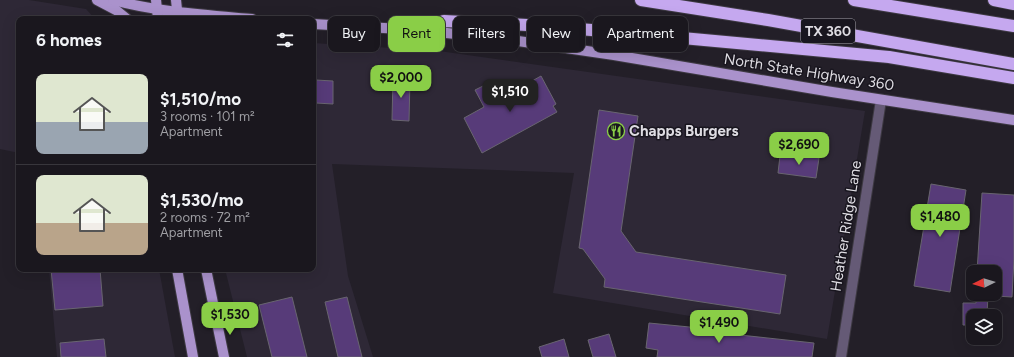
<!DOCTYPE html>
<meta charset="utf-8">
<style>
body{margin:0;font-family:Figtree,sans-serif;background:#232027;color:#f1f3f6;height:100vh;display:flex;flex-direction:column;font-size:15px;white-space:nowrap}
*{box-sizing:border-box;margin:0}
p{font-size:13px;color:#9f9fa4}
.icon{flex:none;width:22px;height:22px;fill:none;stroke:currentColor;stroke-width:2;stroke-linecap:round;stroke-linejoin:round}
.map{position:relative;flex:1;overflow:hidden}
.drawer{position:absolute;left:16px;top:16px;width:300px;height:256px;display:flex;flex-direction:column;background:#1a171e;border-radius:8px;box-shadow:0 4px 16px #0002,0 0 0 1px #38363c}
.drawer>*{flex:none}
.banner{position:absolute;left:328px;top:16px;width:380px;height:36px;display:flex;gap:8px}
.needle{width:26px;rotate:265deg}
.controls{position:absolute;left:966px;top:265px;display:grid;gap:8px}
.controls a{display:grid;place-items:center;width:36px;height:36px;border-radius:8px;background:#1a171e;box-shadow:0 4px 16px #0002,0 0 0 1px #38363c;font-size:20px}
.price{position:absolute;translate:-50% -34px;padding:0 9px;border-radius:8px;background:#8ace47;color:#111;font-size:13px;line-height:26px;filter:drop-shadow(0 1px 2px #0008)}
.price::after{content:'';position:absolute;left:50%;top:24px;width:12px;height:9px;margin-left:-6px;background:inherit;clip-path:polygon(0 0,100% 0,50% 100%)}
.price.active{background:#222;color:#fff}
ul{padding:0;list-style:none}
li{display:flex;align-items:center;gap:12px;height:100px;padding:0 20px}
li+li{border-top:1px solid #38363c}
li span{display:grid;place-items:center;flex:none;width:112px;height:80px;border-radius:8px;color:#555}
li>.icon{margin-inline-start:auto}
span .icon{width:48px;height:48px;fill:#fffc;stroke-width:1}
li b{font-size:17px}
h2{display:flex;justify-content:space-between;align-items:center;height:48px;padding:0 20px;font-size:17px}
.chip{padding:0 14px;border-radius:8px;background:#1a171e;box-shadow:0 4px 16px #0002,0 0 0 1px #38363c;font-size:14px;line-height:36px}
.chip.active{background:#8ace47;color:#111}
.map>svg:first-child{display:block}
</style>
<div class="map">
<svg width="1014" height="357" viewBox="0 0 1014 357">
<rect width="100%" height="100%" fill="#231f28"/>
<g fill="#2e2836">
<polygon points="0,0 29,0 86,9 95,19 19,19 19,153 0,149"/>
<polygon points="313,43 439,51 865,111 827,339 553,293 574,173 332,164 348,276 373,357 247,357 225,269 313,269"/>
<polygon points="49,269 159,269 175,357 57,357"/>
</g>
<g fill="#573b79" stroke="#696570">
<polygon points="541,76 556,104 553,106 557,112 482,153 464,118 484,107 475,90 487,84 496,101"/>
<polygon points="393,78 410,78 409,121 392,120"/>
<polygon points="316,80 333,81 333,104 316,103"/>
<polygon points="599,110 638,116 621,231 636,252 786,275 780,314 604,287 605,279 583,249 579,248"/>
<polygon points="793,154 819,158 816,178 778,173 780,156 792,157"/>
<polygon points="931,184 966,190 950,292 914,286"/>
<polygon points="982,193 1014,195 1014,258 1012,297 995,296 995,272 977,272"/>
<polygon points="51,269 100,269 103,306 55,310"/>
<polygon points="976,294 988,294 987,316 973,316 973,325 963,325 963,303 976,303"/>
<polygon points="292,297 307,357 272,357 259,305"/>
<polygon points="347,297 362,357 338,357 325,302"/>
<polygon points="649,323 740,332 740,335 814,343 812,357 657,357 658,350 646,348"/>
<polygon points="609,334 616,357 593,357 588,340"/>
<polygon points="104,339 106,357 61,357 60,343"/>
<polygon points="564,339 569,357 542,357 539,347"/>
</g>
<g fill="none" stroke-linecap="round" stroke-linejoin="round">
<g stroke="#3d3942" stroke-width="12">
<polyline id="minor" points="841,357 881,100"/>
</g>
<g stroke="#3d3942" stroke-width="12">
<g id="major">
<polyline points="97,0 116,10 127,19"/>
<path d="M113 0C157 12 206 15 252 19"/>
<polyline points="156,0 158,19"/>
<polyline points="176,0 178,19"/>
<polyline points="313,24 419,30 511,40 614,55 832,92 1014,120"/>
<polyline points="177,269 193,357"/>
<polyline points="206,269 224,357"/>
</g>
</g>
<g stroke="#3d3942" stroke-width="14">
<g id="highway">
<polyline points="641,0 768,20 1014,64"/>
<polyline points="854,0 1014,26"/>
<polyline points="994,0 1014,4"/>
<polyline points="419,30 444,21 527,25 617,32 889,57 1014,78"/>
</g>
</g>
<use href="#minor" stroke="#655a76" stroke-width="10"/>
<use href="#major" stroke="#aa92cc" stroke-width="10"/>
<use href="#highway" stroke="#c5a8ef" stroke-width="12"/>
</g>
<defs>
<g id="restaurant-ring" transform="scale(0.9)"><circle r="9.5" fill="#19161f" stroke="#8ace47" stroke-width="1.5"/><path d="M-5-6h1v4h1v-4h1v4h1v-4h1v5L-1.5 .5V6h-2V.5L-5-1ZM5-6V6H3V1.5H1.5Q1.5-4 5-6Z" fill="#8ace47"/></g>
</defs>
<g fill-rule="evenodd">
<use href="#restaurant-ring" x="616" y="131"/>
</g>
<g text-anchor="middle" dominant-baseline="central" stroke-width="3" stroke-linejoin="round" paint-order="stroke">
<rect fill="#19161f" stroke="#a3a1a8" stroke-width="1" x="801" y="19" width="54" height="24" rx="3"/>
<g font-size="14" font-weight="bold" fill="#dedce2">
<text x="828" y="31">TX 360</text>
</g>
<g font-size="15" fill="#dedce2" stroke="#19161f">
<text transform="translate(809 72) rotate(9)">North State Highway 360</text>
<text transform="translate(846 226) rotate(-81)">Heather Ridge Lane</text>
</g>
<g font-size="15" font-weight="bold" fill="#dedce2" stroke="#19161f" text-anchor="start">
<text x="629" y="131">Chapps Burgers</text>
</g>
</g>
</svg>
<div class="controls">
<a><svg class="needle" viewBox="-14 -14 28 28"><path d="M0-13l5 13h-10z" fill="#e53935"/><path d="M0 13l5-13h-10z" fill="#9f9fa4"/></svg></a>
<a><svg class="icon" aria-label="layers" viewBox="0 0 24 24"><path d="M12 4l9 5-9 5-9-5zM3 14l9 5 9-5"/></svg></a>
</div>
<b class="price" style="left:401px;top:99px">$2,000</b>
<b class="price active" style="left:510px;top:113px">$1,510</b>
<b class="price" style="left:799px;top:166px">$2,690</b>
<b class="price" style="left:940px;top:238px">$1,480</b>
<b class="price" style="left:230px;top:336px">$1,530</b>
<b class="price" style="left:719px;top:344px">$1,490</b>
<div class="banner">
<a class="chip">Buy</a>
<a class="chip active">Rent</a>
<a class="chip">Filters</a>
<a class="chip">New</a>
<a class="chip">Apartment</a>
</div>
<section class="drawer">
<h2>6 homes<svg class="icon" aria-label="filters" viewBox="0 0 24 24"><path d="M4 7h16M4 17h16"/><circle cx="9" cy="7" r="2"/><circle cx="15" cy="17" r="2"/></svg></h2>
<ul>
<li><span style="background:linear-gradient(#dfe7d0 60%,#9aa5b1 0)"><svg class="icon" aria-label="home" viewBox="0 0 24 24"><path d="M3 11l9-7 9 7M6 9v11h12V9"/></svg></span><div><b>$1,510/mo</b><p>3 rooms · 101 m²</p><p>Apartment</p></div></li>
<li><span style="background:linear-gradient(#dfe7d0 60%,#b9a48a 0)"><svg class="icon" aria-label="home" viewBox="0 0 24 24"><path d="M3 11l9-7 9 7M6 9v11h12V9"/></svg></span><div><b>$1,530/mo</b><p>2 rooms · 72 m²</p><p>Apartment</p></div></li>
</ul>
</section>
</div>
